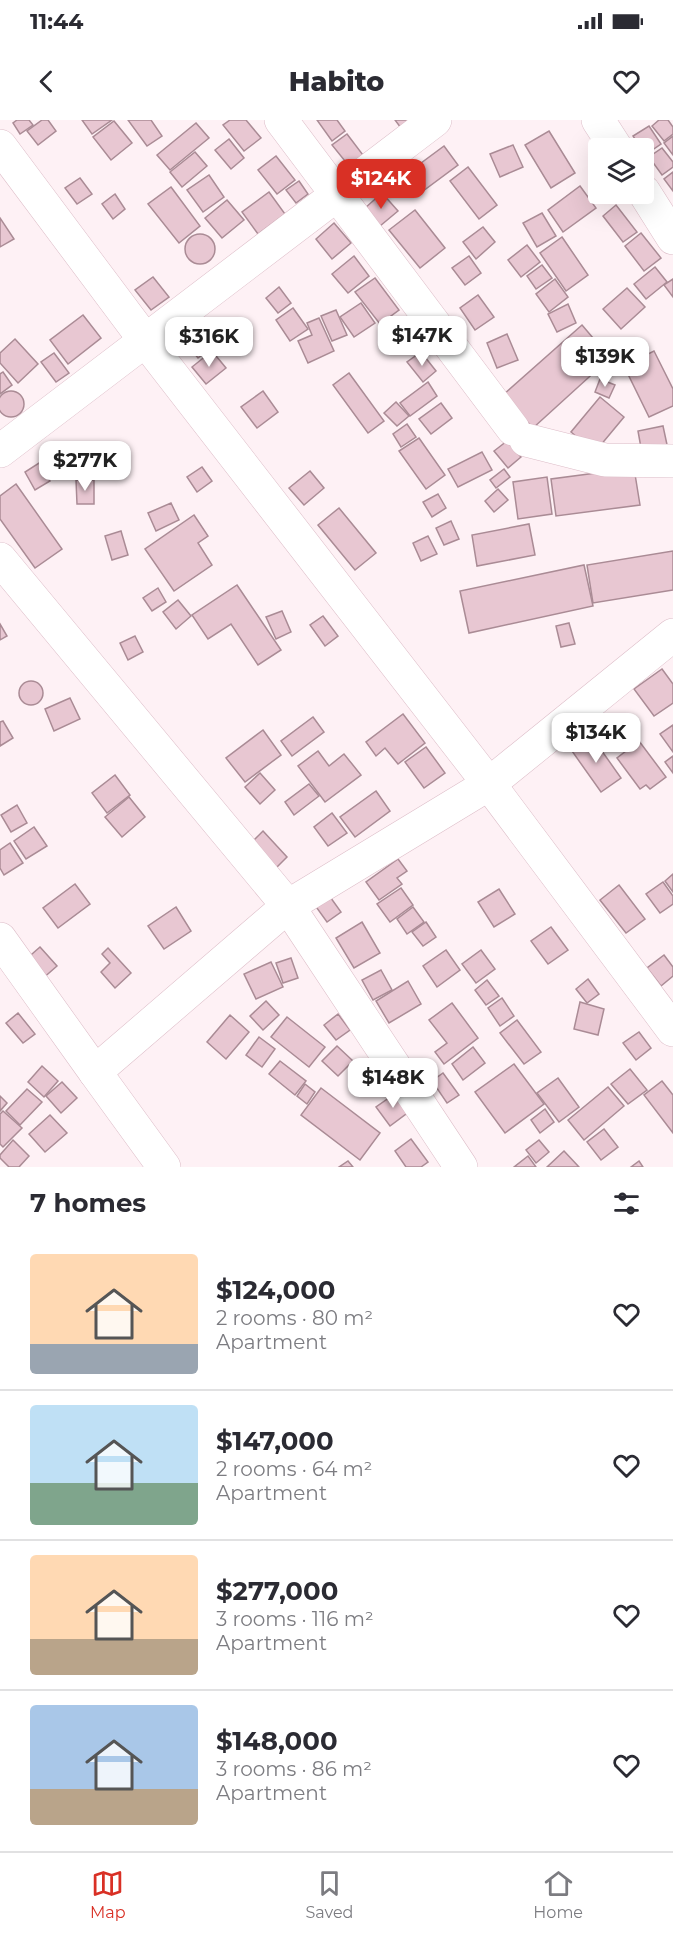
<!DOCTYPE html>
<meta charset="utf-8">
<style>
body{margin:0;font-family:Montserrat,sans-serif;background:#f2f2f3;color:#2b2b33;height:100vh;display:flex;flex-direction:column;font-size:22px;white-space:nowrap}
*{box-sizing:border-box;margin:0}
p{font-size:20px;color:#7c7c81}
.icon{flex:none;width:33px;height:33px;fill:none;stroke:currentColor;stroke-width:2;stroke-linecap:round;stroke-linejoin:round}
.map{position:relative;height:1047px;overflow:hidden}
.side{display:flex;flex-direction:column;background:#fff;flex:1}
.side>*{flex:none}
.tools{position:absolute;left:588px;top:18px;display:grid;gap:12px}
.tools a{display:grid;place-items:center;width:66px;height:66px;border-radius:6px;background:#fff;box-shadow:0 6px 24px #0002;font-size:30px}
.price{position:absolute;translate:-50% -51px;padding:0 14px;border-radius:12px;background:#fff;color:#222;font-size:20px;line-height:39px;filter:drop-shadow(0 2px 3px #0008)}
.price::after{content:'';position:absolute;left:50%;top:36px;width:18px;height:14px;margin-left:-9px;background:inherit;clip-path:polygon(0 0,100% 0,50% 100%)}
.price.selected{background:#d93025;color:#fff}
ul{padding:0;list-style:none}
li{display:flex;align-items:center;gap:18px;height:150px;padding:0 30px}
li+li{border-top:2px solid #e1e1e2}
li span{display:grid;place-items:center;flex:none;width:168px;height:120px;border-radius:6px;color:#555}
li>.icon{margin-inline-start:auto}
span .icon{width:72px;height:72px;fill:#fffc;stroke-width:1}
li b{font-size:26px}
h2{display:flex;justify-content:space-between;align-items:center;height:72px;padding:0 30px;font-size:26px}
.status{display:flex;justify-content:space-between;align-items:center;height:42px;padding:0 30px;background:#fff;direction:ltr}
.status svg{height:16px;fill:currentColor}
header{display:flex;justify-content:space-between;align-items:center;height:78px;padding:0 30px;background:#fff;font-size:27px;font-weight:800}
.dock{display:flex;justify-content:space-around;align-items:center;height:84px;border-top:2px solid #e1e1e2;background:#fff;font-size:16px;color:#7c7c81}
.dock a{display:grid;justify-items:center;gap:3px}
.dock .selected{color:#d93025}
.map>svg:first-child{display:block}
</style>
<div class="status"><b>11:44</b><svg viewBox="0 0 49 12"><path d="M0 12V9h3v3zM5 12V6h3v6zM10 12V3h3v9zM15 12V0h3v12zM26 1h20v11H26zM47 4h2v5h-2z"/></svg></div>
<header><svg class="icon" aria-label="back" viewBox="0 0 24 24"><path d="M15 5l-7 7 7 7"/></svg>Habito<svg class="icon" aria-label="heart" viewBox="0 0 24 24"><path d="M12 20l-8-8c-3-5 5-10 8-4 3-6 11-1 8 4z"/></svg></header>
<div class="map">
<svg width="673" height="1047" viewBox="0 0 673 1047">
<rect width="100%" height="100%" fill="#fef1f5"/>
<g fill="#e8c7d2" stroke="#aa8b95" stroke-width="1.5">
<polygon points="17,0 29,0 33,5 20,14 13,3"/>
<polygon points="42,0 48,0 56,11 38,25 27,11"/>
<polygon points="82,0 112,0 92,14"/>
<polygon points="128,0 151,0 162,16 147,26"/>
<polygon points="230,0 246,0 261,18 244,31 223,5"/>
<polygon points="317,0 337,0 345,11 332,21"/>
<polygon points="395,0 411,0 401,8"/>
<polygon points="659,0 668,0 673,7 673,14 664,21 652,6"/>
<polygon points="114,1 132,23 111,40 93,17"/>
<polygon points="196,3 209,18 170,50 157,35"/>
<polygon points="649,6 661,24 645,35 644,28 641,28 633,16"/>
<polygon points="549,11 575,53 551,68 525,25"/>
<polygon points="347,14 363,35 349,46 332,25"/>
<polygon points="673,16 673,35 664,23"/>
<polygon points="229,19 244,38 231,49 215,30"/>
<polygon points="513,25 523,47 500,57 490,34"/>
<polygon points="444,26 458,45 419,74 405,55"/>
<polygon points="662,28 673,42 673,47 662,55 649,37"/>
<polygon points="195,32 207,46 182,67 170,52"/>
<polygon points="276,36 295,60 277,74 258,50"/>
<polygon points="468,47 497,85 479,99 450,61"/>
<polygon points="673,52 673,71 664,59"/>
<polygon points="209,55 224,77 203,92 187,70"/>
<polygon points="80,58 92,74 77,84 65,68"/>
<polygon points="299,61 308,74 296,83 286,70"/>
<polygon points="580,66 596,88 563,112 548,90"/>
<polygon points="171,67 200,106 179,123 148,84"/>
<polygon points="269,72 285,94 258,114 242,92"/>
<polygon points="382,73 398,91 380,106 365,88"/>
<polygon points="115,74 125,89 113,99 102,84"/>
<polygon points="227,80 244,100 222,118 205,98"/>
<polygon points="616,85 637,112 623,122 603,96"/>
<polygon points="415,90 445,128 420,148 389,110"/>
<polygon points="542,93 556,116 537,127 523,103"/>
<polygon points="0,98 14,119 0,127"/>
<polygon points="334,103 351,123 332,139 316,119"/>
<polygon points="483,107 495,122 476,139 463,122"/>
<polygon points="641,113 661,138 644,151 625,126"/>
<circle cx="200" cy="129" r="15"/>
<polygon points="562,117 588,155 566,171 540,133"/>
<polygon points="527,125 540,142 521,157 508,140"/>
<polygon points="354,136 369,156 348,173 332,154"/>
<polygon points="469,136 481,153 465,165 452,148"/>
<polygon points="542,145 552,158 536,169 527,156"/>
<polygon points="655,147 667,162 646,179 634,164"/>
<polygon points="153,157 169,177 151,190 135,170"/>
<polygon points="375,158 399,190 380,204 355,172"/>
<polygon points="555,159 568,177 549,192 536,174"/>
<polygon points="673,159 673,177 664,165"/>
<polygon points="279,167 291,183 278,193 266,178"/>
<polygon points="627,168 645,187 621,209 603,189"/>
<polygon points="478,175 494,197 475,210 460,188"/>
<polygon points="361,183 375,203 354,217 340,197"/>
<polygon points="568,184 576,203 557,212 548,194"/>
<polygon points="293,188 308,209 290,221 276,200"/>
<polygon points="336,190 347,215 332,221 321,196"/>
<polygon points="83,195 101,218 68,244 50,220"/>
<polygon points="319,198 334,231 308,243 298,221 312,215 307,203"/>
<polygon points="222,202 234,215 218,230 206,217"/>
<polygon points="582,205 610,238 533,308 503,275"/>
<polygon points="199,212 212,227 198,238 186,223"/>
<polygon points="507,214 518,240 497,248 487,223"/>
<polygon points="15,219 38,244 18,263 0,243 0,233"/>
<polygon points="212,231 226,248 206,264 192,247"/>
<polygon points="654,231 673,269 673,286 649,297 624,246"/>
<polygon points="421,232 436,251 423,262 407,242"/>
<polygon points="54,233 69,253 56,262 41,242"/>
<polygon points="3,252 12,265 0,274 0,254"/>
<polygon points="349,253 384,301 368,313 333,265"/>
<polygon points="600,259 615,265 609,278 595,272"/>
<polygon points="428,262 437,276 410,296 400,283"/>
<circle cx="11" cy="284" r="13"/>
<polygon points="263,271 278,292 257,308 241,287"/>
<polygon points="600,277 624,297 595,332 571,312"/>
<polygon points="396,282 409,296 397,306 384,293"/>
<polygon points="441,283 452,298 431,314 419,299"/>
<polygon points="407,304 416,317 401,327 393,314"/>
<polygon points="663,306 669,334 643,339 638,311"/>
<polygon points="419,318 445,355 426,369 399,331"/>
<polygon points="507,321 521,337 508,348 494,331"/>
<polygon points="67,328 79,344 66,354 54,337"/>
<polygon points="482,332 492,350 458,367 448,349"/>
<polygon points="39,343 50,361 35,370 25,352"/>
<polygon points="202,347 212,361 197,372 187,357"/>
<polygon points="634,348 640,385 556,396 551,359"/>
<polygon points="504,349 510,357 496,368 490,360"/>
<polygon points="310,351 324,368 304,385 289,368"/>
<polygon points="547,357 552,394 518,399 513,362"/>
<polygon points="76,360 94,360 94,384 77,384"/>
<polygon points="16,364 62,429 35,448 0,399 0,376"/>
<polygon points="498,369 508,380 494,392 485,381"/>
<polygon points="438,374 446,388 432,397 423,382"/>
<polygon points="171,383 179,400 156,411 148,393"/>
<polygon points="339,388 376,433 355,450 318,405"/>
<polygon points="194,395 208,416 198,423 212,445 174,471 145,429"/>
<polygon points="451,401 459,419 444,425 436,408"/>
<polygon points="529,404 535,435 477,446 472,415"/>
<polygon points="121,411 128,435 112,440 105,416"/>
<polygon points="428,416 437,434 421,441 413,423"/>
<polygon points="673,431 673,470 593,483 587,445"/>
<polygon points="584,445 593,486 469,513 460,471"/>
<polygon points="237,465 281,530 258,545 231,504 208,519 192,495"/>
<polygon points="158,468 166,482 152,491 143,478"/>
<polygon points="178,480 191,496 176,509 163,492"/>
<polygon points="282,491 291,512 276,519 266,497"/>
<polygon points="323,496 338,516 325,526 310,505"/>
<polygon points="569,503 575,524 561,527 556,506"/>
<polygon points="0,504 7,516 0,520"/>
<polygon points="135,516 143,532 128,540 120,523"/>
<polygon points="662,549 673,564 673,583 654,596 634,569"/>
<circle cx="31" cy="573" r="12"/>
<polygon points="70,578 80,599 54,611 45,589"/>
<polygon points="403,594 425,623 398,644 385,628 376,636 366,622"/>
<polygon points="313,597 324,612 292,636 281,621"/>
<polygon points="3,601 13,618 0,626 0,602"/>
<polygon points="673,605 673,632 660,614"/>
<polygon points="263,610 281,635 245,662 226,638"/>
<polygon points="592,617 621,658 601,672 572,631"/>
<polygon points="639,621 666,657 650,669 646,665 640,669 617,638"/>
<polygon points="426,627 445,653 424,668 405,642"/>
<polygon points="318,631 329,646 344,634 361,655 325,682 298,646"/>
<polygon points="673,636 673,653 665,642"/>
<polygon points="260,653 275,670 260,684 245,667"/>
<polygon points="115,655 130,675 107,693 92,673"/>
<polygon points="309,664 319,676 294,695 285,682"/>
<polygon points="376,671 390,691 355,717 340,697"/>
<polygon points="129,677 145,697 122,717 105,697"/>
<polygon points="17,685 27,703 11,712 1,695"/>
<polygon points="332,693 347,713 328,726 314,707"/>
<polygon points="34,707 47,726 26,739 14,721"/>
<polygon points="263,711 287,737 270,754 246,728"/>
<polygon points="10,723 23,743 4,755 0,748 0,730"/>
<polygon points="398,739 407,751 397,758 402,764 379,780 366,762"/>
<polygon points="673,754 673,772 665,761"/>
<polygon points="663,762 673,776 673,784 660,793 646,774"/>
<polygon points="75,764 90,784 58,808 43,788"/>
<polygon points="619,765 645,799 626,813 600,780"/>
<polygon points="401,768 413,785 390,802 377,784"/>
<polygon points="499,769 515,794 494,807 478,782"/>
<polygon points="328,774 341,792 327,802 314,784"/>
<polygon points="176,787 191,811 164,829 148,806"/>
<polygon points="413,787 424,802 407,814 397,799"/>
<polygon points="362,802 380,833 354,848 336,818"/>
<polygon points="426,802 436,817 423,826 412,812"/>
<polygon points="551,807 568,830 548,844 531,821"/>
<polygon points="40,827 57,846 41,860 24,841"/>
<polygon points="108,828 131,853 115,868 101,852 110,843 102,834"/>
<polygon points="446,830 460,850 437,867 423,846"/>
<polygon points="481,830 495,849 476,863 462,844"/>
<polygon points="664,835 673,847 673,856 661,866 647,848"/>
<polygon points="291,838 298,858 283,863 276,843"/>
<polygon points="271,842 283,867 256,879 244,854"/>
<polygon points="381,850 392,870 373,880 362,860"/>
<polygon points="588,859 599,874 587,883 576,869"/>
<polygon points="487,860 499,876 486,885 475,870"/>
<polygon points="408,861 421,884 389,903 376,881"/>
<polygon points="502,878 514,896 500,906 488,888"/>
<polygon points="266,881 279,895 263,910 250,896"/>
<polygon points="580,882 604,889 598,915 574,909"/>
<polygon points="452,883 478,918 444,944 435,932 447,923 429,900"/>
<polygon points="18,893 35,914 23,923 6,903"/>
<polygon points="338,894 350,910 336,920 324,905"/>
<polygon points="230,895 249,912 226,939 207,922"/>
<polygon points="287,897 325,927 309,947 271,917"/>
<polygon points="517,900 541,932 524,944 500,913"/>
<polygon points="639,912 651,928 636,940 623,923"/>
<polygon points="259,917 275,929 262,947 246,935"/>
<polygon points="337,926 353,941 338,956 322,941"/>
<polygon points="473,927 485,943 463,960 452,944"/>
<polygon points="280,941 306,961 295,975 269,954"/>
<polygon points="514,944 544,984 505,1013 475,972"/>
<polygon points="371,945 381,956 366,969 356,958"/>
<polygon points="42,946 58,961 44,977 28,962"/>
<polygon points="630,949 647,970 628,984 611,964"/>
<polygon points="443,953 459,975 447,983 432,961"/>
<polygon points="558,958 579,987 559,1002 537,973"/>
<polygon points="662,961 673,975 673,1013 644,975"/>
<polygon points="62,962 77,978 61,993 46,976"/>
<polygon points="305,964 315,972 307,984 297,976"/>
<polygon points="608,967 624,986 584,1020 568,1000"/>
<polygon points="321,968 380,1013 360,1040 301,995"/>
<polygon points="27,969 42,982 20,1005 6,991"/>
<polygon points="396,973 410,991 390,1006 376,987"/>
<polygon points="0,976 7,983 0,991"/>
<polygon points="545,989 554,1002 540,1013 531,1000"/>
<polygon points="3,991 22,1008 3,1027 0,1024 0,994"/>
<polygon points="50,995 67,1013 45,1032 29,1014"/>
<polygon points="604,1009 618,1027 601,1040 587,1022"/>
<polygon points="411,1019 428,1042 421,1047 406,1047 395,1031"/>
<polygon points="13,1020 29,1036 19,1047 9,1047 0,1038 0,1035"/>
<polygon points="539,1020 549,1032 536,1043 526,1030"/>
<polygon points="564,1031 579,1047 547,1047"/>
<polygon points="528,1036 536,1047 514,1047"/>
<polygon points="348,1041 353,1047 339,1047"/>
<polygon points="639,1041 643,1047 631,1047"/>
</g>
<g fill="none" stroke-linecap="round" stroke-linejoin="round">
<g stroke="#ddbdc8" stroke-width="34">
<g id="minor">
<polyline points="281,0 513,309"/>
<polyline points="598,0 616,28"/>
<polyline points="0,26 145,220 489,664 673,910"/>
<polyline points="644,72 673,118"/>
<polyline points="526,320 605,340 673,341"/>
<polyline points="0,331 435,0"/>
<polyline points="0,439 288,786 461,1047"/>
<polyline points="0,819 95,952"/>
<polyline points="164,1047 95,952 288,786 489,664 673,515"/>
</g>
</g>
<use href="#minor" stroke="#fff" stroke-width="33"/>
</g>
</svg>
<div class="tools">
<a><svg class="icon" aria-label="layers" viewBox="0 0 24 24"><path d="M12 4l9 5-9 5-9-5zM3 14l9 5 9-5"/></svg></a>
</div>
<b class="price selected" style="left:381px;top:90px">$124K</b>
<b class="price" style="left:422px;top:247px">$147K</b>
<b class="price" style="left:209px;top:248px">$316K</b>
<b class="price" style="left:605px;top:268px">$139K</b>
<b class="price" style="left:85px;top:372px">$277K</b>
<b class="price" style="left:596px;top:644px">$134K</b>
<b class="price" style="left:393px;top:989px">$148K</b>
</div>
<section class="side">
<h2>7 homes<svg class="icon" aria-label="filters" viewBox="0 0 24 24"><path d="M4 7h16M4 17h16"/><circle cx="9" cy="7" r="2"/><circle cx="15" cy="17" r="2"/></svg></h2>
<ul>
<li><span style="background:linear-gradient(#ffd9b3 75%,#9aa5b1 0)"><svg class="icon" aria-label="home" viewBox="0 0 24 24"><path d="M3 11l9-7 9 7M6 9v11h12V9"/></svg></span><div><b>$124,000</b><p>2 rooms · 80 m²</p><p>Apartment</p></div><svg class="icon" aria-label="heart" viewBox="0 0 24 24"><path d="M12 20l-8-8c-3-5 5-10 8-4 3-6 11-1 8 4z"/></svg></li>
<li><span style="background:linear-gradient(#bfe0f5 65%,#7fa58c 0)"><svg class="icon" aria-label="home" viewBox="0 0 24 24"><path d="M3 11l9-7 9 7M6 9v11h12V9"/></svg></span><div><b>$147,000</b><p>2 rooms · 64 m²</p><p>Apartment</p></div><svg class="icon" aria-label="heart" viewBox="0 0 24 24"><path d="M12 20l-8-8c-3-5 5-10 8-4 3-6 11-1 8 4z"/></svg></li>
<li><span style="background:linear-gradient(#ffd9b3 70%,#b9a48a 0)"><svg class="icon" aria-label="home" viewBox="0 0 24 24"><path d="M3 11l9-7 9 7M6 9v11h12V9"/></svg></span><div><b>$277,000</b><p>3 rooms · 116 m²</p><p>Apartment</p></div><svg class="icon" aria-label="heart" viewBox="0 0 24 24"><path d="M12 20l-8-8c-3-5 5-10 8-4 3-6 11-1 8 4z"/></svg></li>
<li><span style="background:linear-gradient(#a9c7e8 70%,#b9a48a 0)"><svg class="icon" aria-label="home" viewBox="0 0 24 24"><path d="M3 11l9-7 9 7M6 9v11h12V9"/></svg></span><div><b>$148,000</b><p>3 rooms · 86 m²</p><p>Apartment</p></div><svg class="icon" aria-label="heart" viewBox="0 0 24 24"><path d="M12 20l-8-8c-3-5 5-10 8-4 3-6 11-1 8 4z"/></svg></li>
</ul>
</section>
<nav class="dock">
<a class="selected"><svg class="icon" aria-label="map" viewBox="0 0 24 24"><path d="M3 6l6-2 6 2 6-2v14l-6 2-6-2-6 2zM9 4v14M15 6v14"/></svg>Map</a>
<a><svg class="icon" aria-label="saved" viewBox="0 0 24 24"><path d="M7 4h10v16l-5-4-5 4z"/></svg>Saved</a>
<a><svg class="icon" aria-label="home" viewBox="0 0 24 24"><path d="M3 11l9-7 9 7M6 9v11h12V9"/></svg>Home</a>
</nav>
